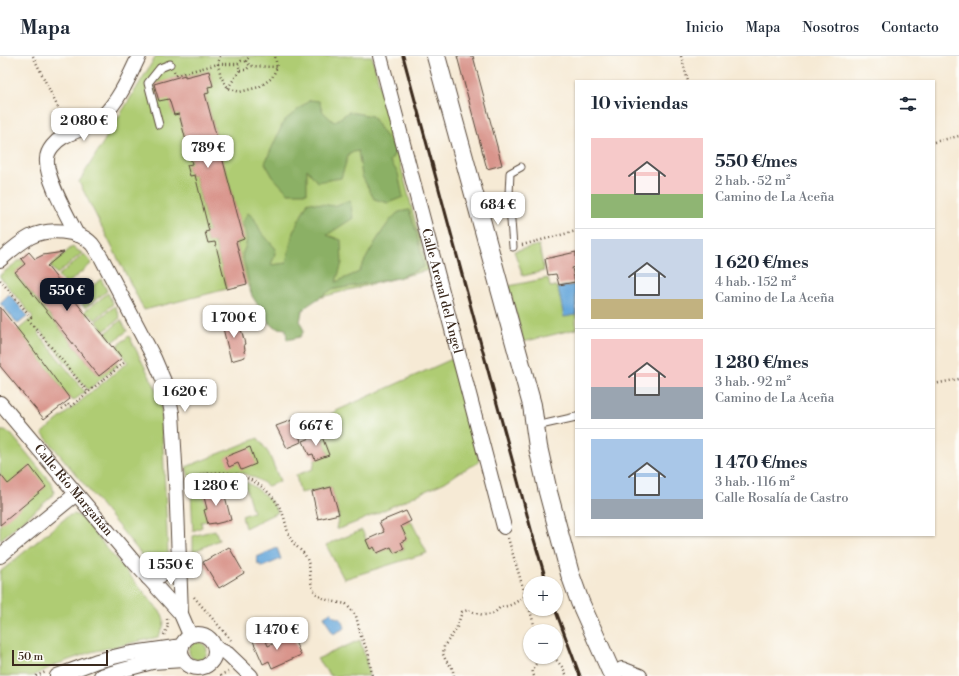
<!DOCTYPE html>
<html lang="es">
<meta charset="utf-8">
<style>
body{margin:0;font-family:"Libre Bodoni",serif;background:#f6f6f7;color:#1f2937;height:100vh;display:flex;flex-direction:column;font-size:15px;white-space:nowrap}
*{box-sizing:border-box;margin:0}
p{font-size:13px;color:#747a83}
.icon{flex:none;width:22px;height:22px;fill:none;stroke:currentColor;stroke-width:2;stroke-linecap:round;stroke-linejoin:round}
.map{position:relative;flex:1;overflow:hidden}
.panel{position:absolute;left:575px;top:24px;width:360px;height:456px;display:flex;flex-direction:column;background:#fff;border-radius:0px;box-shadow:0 1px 3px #0004}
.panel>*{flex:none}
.controls{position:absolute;left:523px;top:520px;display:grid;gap:8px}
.controls a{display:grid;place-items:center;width:40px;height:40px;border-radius:50%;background:#fff;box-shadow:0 1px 3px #0004;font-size:20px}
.scale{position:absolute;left:12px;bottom:10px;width:96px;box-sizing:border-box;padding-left:4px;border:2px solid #3b2a1e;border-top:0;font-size:11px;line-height:14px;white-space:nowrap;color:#3b2a1e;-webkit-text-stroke:3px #fdfcf7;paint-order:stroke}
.price{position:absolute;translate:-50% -34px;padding:0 9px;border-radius:8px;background:#fff;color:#222;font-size:13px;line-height:26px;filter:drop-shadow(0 1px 2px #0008)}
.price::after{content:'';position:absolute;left:50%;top:24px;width:12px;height:9px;margin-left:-6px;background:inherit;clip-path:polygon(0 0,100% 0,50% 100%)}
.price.active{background:#111827;color:#fff}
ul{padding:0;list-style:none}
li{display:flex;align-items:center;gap:12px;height:100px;padding:0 16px}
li+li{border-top:1px solid #e0e1e3}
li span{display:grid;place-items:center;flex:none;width:112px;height:80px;border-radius:0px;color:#555}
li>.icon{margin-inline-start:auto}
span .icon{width:48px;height:48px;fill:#fffc;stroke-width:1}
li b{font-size:17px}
h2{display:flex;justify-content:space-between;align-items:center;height:48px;padding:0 16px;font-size:17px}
header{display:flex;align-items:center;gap:24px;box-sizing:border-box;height:56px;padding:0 20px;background:#fff;border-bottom:1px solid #e0e1e3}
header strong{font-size:19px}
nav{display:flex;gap:22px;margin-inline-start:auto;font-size:14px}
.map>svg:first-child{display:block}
</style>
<header>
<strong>Mapa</strong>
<nav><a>Inicio</a><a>Mapa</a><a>Nosotros</a><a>Contacto</a></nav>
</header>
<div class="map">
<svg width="959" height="620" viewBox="0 0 959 620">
<rect width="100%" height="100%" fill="#fdfcf7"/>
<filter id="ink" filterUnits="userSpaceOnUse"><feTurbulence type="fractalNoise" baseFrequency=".025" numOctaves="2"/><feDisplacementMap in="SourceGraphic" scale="8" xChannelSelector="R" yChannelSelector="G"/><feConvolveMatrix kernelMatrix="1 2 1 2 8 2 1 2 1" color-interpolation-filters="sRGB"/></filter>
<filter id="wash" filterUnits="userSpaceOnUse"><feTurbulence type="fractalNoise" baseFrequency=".012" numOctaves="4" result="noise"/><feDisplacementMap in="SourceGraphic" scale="16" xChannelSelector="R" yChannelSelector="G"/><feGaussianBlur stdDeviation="0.9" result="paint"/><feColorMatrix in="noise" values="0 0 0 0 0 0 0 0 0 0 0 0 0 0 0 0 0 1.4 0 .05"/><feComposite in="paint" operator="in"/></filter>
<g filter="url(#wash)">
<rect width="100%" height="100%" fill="#f6ead5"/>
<g fill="#afcc73" stroke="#757b48">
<polygon points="156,0 372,0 428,214 278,252 266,232 251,237 247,228 236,186 244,183 205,38 209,37 208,31 213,30 209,15 185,21 185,19 171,23 167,30 161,26 154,28 169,36 171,48 174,59 179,58 192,108 187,109 190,120 195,119 209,175 205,176 208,187 215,186 227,233 144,254 79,126"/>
<polygon points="539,189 544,215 523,220 514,195"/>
<polygon points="72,191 82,197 57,218 50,210"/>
<polygon points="84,198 92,207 66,229 58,220"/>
<polygon points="21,203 25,208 15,217 99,320 116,306 118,309 88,334 40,275 38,277 85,336 73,345 72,343 70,343 18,274 33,261 0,221 0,219"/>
<polygon points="548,222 550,231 556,230 557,232 576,228 576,273 523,286 509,230"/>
<polygon points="101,223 107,235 85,252 78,242"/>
<polygon points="108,237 113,248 95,264 90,258 87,260 84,256"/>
<polygon points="115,250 120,262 104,275 96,265"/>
<polygon points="121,264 127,275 113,286 106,277"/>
<path d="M129 280 156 333 161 348 168 498C162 511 157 513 146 504L42 377 128 306 117 290Z"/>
<polygon points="452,303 479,405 476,408 460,416 445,426 362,464 339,473 336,473 339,458 331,431 300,437 296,419 313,413 315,404 329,399 321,378 329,373 325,362 336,355"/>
<polygon points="0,375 6,375 11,378 52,428 54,437 50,442 0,484"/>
<path d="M258 382 269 398 280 425 268 430C243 411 217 412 189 421L186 411Z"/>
<path d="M229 421C250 425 267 437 278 456L245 472 242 460 253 456 245 429 231 432Z"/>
<polygon points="209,430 212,435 203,437 207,453 205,454 207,465 201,466 202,471 193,475 191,436 202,431"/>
<path d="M74 458 79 460 84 465 162 558C166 567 163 573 158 581L91 596 55 609 33 620H0V516L68 460Z"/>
<polygon points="411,465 427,497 344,523 326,489 362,474 370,493 374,491 377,497 391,491 394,497 404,493 401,486 407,483 401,470"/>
<polygon points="215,474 219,484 193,496 193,480"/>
<polygon points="360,584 366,604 369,620 331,620 317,603"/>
<circle cx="198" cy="595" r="9"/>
</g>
<g fill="#8bb065" stroke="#636d42">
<polygon points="310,44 319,45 323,56 334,66 349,56 372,60 382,76 397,94 390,105 398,117 403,141 388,147 374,143 362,120 358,95 349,97 341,122 317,126 307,113 307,137 288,137 273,121 265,107 284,65"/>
<path d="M350 144 353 162 327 179 341 184 342 207 336 226 359 216C365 203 388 162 399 156 402 155 406 155 409 154L416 175 424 211 398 222 331 234 307 250 302 255 300 266 304 275 300 281 287 284 286 273 277 272 270 268 252 240 242 198C249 185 247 180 242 166L248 157 254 162 261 176 276 193 274 201 271 209 286 207 293 176 308 146 334 150Z"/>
</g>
<g fill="#68a8db" stroke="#52697c">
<polygon points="574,229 576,237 576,259 564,261 558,232"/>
<polygon points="9,238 28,260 18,268 0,247"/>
<polygon points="277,492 281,503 262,511 260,508 258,509 257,501"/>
<path d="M331 556 334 561C342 562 343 565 345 572L333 578 324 560Z"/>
</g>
<g id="blocks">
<g fill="#d9958c">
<polygon points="457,0 473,0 502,109 487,113"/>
<polygon points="209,15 213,30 208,31 209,37 205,38 244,183 236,186 247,228 227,233 215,186 208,187 205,176 209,175 195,119 190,120 187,109 192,108 179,58 174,59 169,43 159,45 154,28 185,19 185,21"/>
<polygon points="29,196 35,203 43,199 64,196 47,210 112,291 113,290 122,302 99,320 15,216 25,208 21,203"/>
<polygon points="576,196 576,211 572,212 575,226 559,229 556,218 548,219 545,203"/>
<polygon points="0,251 27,285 70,343 44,363 0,310"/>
<polygon points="235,261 237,268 238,267 240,274 241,273 245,288 244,288 245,294 244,295 245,301 231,305 221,264"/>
<polygon points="295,363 301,386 287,392 276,370"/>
<polygon points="321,378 329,399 315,404 313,398 309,399 303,385"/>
<polygon points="250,391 256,408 241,414 238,407 229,411 225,401"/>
<polygon points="30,410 46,431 0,469 0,418 8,428"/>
<polygon points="331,431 339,458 318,463 312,436"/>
<polygon points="223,432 231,464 215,468 215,467 208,468 204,454 207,453 203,437"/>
<polygon points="406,455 411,465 401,470 407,483 401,486 404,493 394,497 391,491 377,497 374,491 370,493 366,484 384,476 379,466"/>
<polygon points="229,491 244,517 219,532 203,506"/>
<polygon points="292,579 301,599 272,612 269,605 263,608 253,585 264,580 268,590"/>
</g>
</g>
</g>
<g filter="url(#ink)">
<use href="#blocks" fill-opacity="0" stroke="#574739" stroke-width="1"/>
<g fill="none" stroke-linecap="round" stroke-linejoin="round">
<g stroke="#574739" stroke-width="9">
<g id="service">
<polyline points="159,69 148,27 160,12 170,8"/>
<polyline points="513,191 509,138 510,117 521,111"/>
<polyline points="536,370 576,361"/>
</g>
</g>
<g stroke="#574739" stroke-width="16">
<g id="minor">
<path id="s1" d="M380 0 504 471"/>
<path d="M77 179C68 161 45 121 47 103 47 94 56 85 63 81 76 74 91 71 103 60 120 43 129 21 139 0"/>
<path d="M0 204C9 196 19 187 30 181 47 172 78 173 92 188 95 192 98 197 101 201L154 302 166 330 169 343 172 357 176 424 181 558 190 579"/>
<path id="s2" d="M0 347 133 505 181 558"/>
<polyline points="0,500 76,438"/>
<path d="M148 522C162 521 169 516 179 506"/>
<circle cx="198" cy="595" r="17"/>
<polyline points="216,592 228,598 251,620"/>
<polyline points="622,613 640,620"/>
<polyline points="57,620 97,605 126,598 182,590"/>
<polyline points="101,620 152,606 184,604"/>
</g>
</g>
<g stroke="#574739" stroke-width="20">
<polyline id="tertiary" points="436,0 532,349 538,391 548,436 570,518 580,546 613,620"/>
</g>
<g stroke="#574739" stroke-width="2.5" stroke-dasharray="1 3" stroke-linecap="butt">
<polyline points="33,0 65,66"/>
<polyline points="220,0 218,8 221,21 228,32 240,36 259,31 272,22 277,11 275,0"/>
<polyline points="681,0 688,25"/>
<polyline points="246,5 250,10 277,11"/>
<polyline points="240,14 246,14 250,10"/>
<polyline points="174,15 176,19 218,8 238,8"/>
<polyline points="228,32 240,14 238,8 241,5 246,5 250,0"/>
<polyline points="934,86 959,80"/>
<polyline points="522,189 576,175"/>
<polyline points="0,224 31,261 28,263 88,336"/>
<polyline points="934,328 959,323"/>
<polyline points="62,353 68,348 70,351 125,306"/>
<path d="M189 424C197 421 204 418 212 417 240 414 268 428 281 454 286 463 286 476 292 485 296 491 303 495 306 501 312 512 308 527 315 536 322 545 337 546 346 548L356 560 361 580 368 596 372 620"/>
<polyline points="508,482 536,575"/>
<polyline points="194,541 231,584"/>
<polyline points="164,579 168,570 167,563"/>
<polyline points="554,601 563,612 567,620"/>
<polyline points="36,620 46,616"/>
<polyline points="221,620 222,618 228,616"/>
<path d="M454 620 452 611 446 605 443 598 444 590 456 574 462 556 468 554C479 558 491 564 500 551 511 550 516 547 524 540"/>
<path d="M534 620C530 613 537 607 541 601"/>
</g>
<use href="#service" stroke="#fff" stroke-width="7"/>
<use href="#minor" stroke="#fff" stroke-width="14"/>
<use href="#tertiary" stroke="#fff" stroke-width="18"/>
<g stroke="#3b2a1e" stroke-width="3">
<polyline points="403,0 532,477 547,527"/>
<polyline points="555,553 580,620"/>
</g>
</g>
</g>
<g text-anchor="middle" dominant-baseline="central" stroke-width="3.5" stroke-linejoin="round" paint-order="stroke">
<g font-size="13" fill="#3b2a1e" stroke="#fdfcf7">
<text stroke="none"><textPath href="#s1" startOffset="243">Calle Arenal del Ángel</textPath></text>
<text stroke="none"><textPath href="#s2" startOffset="114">Calle Río Margañán</textPath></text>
</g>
</g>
</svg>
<div class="controls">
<a>+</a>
<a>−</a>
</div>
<div class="scale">50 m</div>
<b class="price" style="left:84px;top:86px">2 080 €</b>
<b class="price" style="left:208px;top:113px">789 €</b>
<b class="price" style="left:498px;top:170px">684 €</b>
<b class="price active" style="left:67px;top:256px">550 €</b>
<b class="price" style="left:234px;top:283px">1 700 €</b>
<b class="price" style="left:185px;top:357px">1 620 €</b>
<b class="price" style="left:316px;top:391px">667 €</b>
<b class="price" style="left:216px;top:451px">1 280 €</b>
<b class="price" style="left:171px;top:530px">1 550 €</b>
<b class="price" style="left:277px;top:595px">1 470 €</b>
<section class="panel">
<h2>10 viviendas<svg class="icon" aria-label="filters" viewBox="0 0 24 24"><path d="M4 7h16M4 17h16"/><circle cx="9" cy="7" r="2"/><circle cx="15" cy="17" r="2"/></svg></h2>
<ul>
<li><span style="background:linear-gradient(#f6c9c9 70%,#8fb573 0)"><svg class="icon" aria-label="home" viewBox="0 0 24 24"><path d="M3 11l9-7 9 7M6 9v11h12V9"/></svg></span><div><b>550 €/mes</b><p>2 hab. · 52 m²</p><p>Camino de La Aceña</p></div></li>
<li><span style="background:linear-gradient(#c9d6e8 75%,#c2b280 0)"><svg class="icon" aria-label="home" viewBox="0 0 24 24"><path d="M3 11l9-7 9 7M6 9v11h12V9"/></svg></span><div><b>1 620 €/mes</b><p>4 hab. · 152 m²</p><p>Camino de La Aceña</p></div></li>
<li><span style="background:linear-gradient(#f6c9c9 60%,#9aa5b1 0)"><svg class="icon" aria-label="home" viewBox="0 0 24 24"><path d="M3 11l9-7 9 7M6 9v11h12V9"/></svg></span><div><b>1 280 €/mes</b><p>3 hab. · 92 m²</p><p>Camino de La Aceña</p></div></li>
<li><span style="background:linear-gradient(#a9c7e8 75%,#9aa5b1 0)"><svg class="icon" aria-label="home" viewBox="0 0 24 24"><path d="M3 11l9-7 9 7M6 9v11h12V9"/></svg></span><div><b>1 470 €/mes</b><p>3 hab. · 116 m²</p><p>Calle Rosalía de Castro</p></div></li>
</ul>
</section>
</div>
